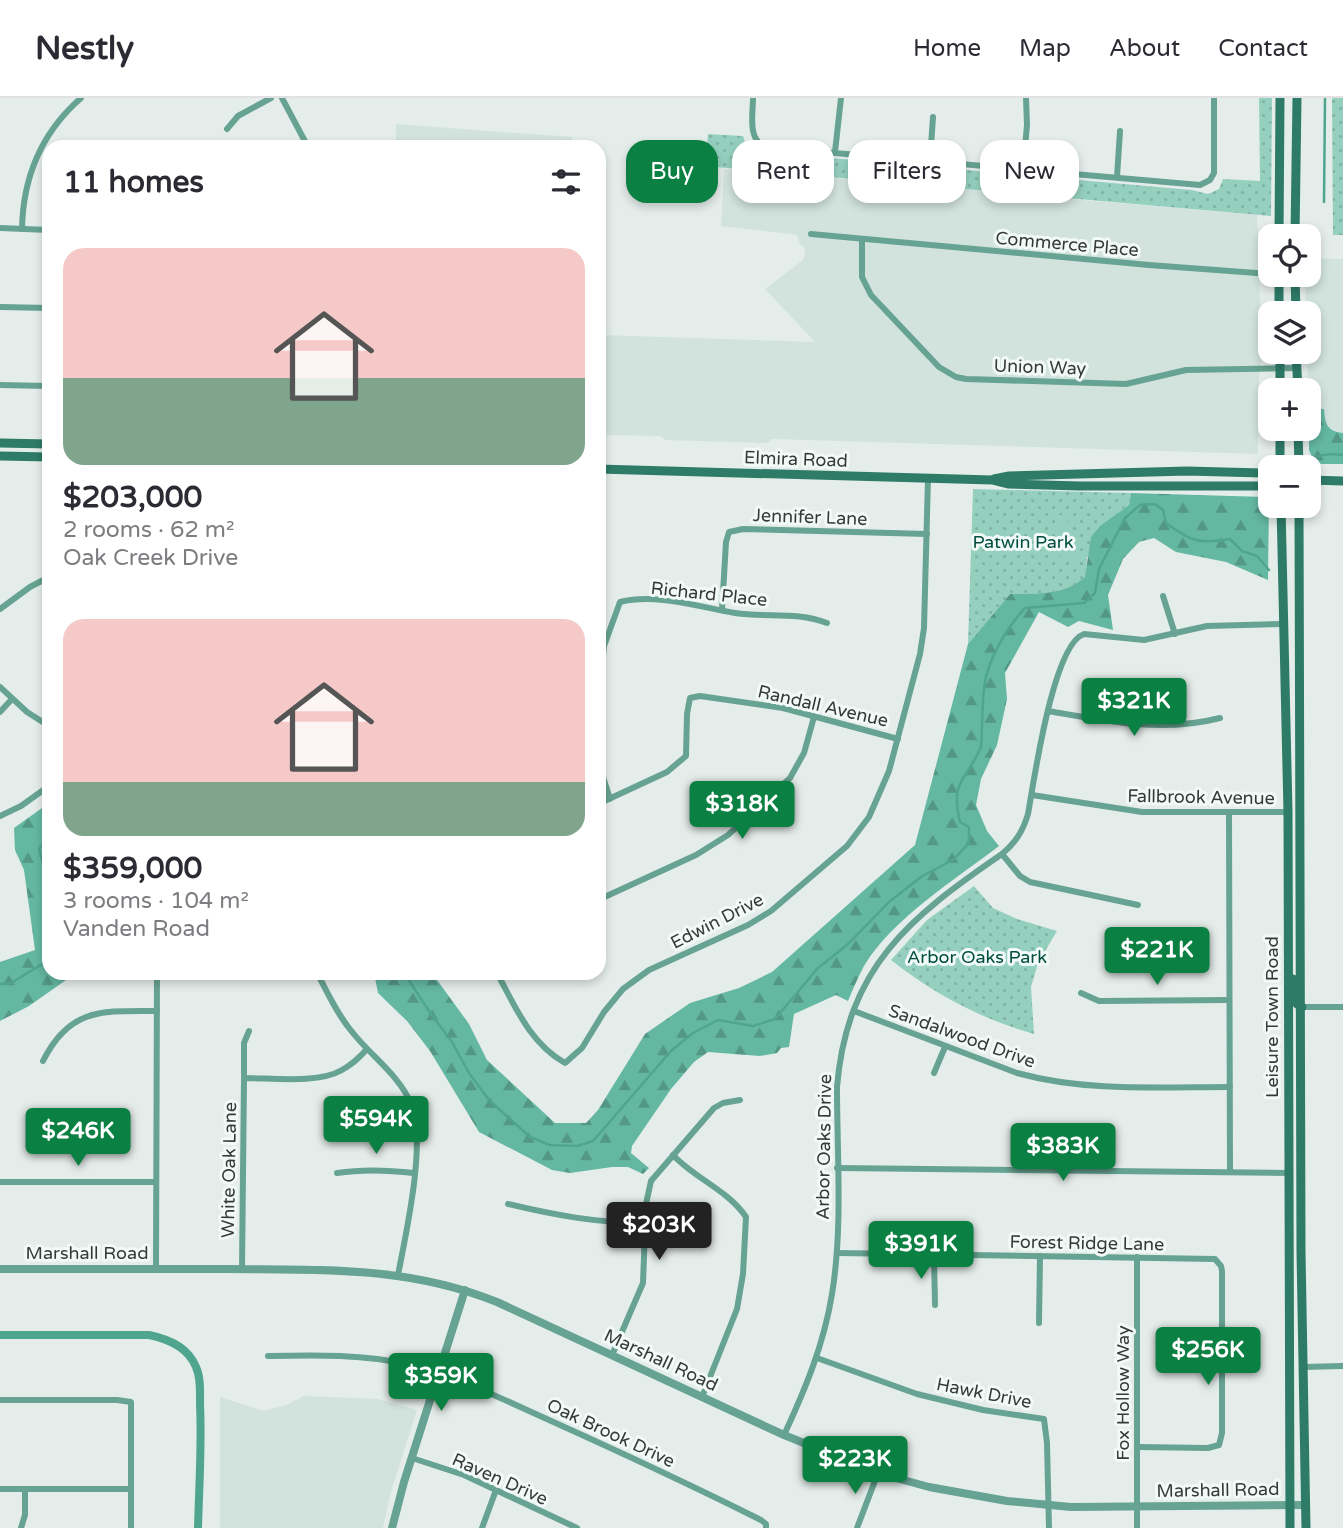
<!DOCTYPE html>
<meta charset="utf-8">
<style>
body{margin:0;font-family:"Varela Round",sans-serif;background:#f2f2f3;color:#2b2b33;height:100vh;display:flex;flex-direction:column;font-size:26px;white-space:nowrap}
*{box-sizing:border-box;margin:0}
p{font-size:23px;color:#7c7c81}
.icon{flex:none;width:38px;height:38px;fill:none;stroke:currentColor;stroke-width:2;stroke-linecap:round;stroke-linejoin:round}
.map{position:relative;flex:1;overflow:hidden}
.details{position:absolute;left:42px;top:42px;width:564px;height:840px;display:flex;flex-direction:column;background:#fff;border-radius:21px;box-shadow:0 4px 10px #0003}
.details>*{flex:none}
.banner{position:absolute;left:626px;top:42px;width:611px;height:63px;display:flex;gap:14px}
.buttons{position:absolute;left:1258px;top:126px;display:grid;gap:14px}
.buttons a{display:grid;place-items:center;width:63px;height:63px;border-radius:14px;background:#fff;box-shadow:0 4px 10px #0003;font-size:35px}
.price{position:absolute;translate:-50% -60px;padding:0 16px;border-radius:7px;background:#0b8043;color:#fff;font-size:23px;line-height:46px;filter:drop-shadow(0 2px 4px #0008)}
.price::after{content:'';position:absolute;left:50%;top:42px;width:21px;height:16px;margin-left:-10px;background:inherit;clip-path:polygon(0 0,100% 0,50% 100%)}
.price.current{background:#222;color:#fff}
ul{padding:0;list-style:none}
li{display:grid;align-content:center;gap:14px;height:371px;padding:0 21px}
li span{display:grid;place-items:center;height:217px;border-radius:21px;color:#555}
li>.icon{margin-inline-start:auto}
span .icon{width:126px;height:126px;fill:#fffc;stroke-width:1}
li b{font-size:30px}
h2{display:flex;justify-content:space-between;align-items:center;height:84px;padding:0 21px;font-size:30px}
.pill{padding:0 24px;border-radius:21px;background:#fff;box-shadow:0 4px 10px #0003;font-size:24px;line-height:63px}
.pill.current{background:#0b8043;color:#fff}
header{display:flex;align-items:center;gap:42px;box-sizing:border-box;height:98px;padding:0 35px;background:#fff;border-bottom:2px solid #e1e1e2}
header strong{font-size:33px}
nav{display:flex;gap:38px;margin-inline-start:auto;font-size:24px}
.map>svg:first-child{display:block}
</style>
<header>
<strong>Nestly</strong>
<nav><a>Home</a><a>Map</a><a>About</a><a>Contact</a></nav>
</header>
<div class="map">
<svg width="1343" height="1430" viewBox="0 0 1343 1430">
<defs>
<pattern id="green-dots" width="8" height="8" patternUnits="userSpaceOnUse" patternTransform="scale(1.75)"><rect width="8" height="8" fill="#95d0bf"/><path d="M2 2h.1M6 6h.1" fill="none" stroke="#81b3a5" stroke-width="1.8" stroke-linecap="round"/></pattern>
<pattern id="forest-firs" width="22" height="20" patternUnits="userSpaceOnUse" patternTransform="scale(1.75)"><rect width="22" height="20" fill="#64b8a2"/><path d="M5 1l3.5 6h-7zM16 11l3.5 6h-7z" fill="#539785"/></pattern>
</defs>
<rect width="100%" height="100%" fill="#e5edea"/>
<g fill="#d2e3dd">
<polygon points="396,26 572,39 572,49 396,49"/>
<polygon points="724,71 1257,117 1262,255 1258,290 1258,356 772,341 768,345 665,342 661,338 599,337 599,237 815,244 765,191 804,161 805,150 800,146 797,137 721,128"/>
<polygon points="1309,160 1343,161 1343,335 1329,330 1325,325 1324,311 1313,318 1309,318 1307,254 1309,254 1309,215 1306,215 1305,177 1309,177"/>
<polygon points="304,1298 378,1301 417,1312 390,1397 383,1430 220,1430 220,1299 264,1313 286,1307"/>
</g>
<g fill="url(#green-dots)">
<polygon points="1259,0 1272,0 1271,118 705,68 708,36 743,38 747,50 759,57 774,55 1192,92 1208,96 1219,91 1223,81 1260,83"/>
<polygon points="1332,0 1343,0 1343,137 1333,137"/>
<path d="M973 391 1131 395 1129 407 1101 427 1087 460 1086 479C1064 498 1037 495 1010 496L968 546Z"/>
<path d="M974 788 993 810 1017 821 1057 833 1038 865 1031 889 1034 936C981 921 934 896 891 862L927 822Z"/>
</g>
<g fill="url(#forest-firs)">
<path d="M1318 311H1324C1325 326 1327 333 1343 335V366H1322L1314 364 1309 352V318H1313Z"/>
<path d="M1131 395 1265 399 1269 402 1268 482 1226 464 1176 454 1154 440 1139 444 1123 461 1108 497 1113 532 1079 523 1068 529 1039 514 1005 575 1007 601 997 647 981 681 976 707 987 733 999 748C956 781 892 821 864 868 858 879 853 891 848 903L836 897 794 916 789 949 781 950 777 955 760 958 708 954 694 964 671 991 632 1048 631 1055 649 1070 643 1076 628 1069H612L570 1075 552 1072 479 1034 430 953 407 923 378 895 374 875H432L469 926 487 962 555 1025H586L598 1012 645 936 690 905 739 890 772 874 915 747 968 546 1010 496C1037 495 1064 498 1085 479L1091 439 1101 427 1129 407Z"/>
<polygon points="49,705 49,875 76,875 29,908 0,923 0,864 35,852 24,772 15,752 14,730"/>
</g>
<polygon fill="#95d0bf" points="1059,417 1068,417 1069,437 1076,437 1077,462 1060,461"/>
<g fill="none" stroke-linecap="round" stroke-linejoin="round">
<g stroke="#50a58f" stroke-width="2.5">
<polyline points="1324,104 1325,0"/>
<polyline points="1317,358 1332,356 1343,357"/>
<polyline points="49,739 39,751 49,788"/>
<path d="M404 875 431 916 452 944 469 975 489 1002 530 1039 550 1047 577 1048 593 1043 671 953 693 935 718 922 753 928 775 921 817 871 848 846 889 804 921 779 954 761 969 745V729L960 724C950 681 966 684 981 649 983 626 981 593 988 572 995 550 1010 526 1025 510L1084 505 1095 495 1099 471 1125 420 1140 407 1155 406 1163 412 1166 425C1192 444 1199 446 1230 441L1242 453 1257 458 1269 472"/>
<polyline points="0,886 11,885 49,862"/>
</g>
<path stroke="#50a58f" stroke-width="8" d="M0 1237H149C169 1241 188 1249 196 1269 201 1280 200 1294 200 1306 202 1348 199 1389 198 1430"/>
<g stroke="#67a392" stroke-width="6">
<polyline points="282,0 308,49"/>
<path d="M753 0C753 17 747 42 766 49L1200 87 1210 82 1214 75V0"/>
<polyline points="227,31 238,18 271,0"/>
<polyline points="835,54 841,0"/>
<polyline points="930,63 933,19"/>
<polyline points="1023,71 1027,27 1026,0"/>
<polyline points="1117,79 1120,33"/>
<polyline points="0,130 49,132"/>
<path d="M22 131C23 78 41 35 81 0"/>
<polyline points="811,136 1149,167 1270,176"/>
<polyline points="862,143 862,179 871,197 939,269 956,279 966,281 1126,286 1186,272 1297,270"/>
<polyline points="0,209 49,210"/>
<polyline points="0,287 49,288"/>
<polyline points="1163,498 1175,536"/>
<polyline points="0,511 30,489 49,479"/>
<polyline points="722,512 726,444 729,434 743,431 927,436"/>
<polyline points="0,589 27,614 49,628"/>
<path d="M1048 613C1105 623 1162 635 1220 620"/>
<polyline points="0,614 12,601"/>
<polyline points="1032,697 1142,714 1288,714"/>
<path d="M610 701 603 679 602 568 604 548 620 504C656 495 699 509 735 515 766 520 797 513 827 525"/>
<polyline points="598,706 667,674 686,658 687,616 690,600 700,598 783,610 898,641"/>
<polyline points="1229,715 1230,1074"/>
<polyline points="0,718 21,708 49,688"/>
<polyline points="1002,756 1020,778 1030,784 1138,807"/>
<polyline points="598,802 696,757 728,737 790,680 804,655 814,619"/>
<path d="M317 875C328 895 338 918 353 935 372 959 400 978 411 1006 427 1043 406 1135 398 1177"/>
<path d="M497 875C516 910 530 945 565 965L582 950 604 914 623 891 649 872 748 827 771 813 847 748 869 719 889 673 920 556 924 530 928 380"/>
<polyline points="1081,895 1099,903 1229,902"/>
<polyline points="1302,909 1343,909"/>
<path d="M854 913 1017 975C1086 994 1158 989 1230 989"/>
<path d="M43 963C70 909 103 913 157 913"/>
<polyline points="934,975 945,949"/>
<polyline points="244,980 244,945 249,933"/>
<path d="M673 1057C694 1080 728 1092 746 1119L743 1176 737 1211 702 1299"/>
<polyline points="837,1070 1289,1075"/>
<path d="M337 1075C363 1071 388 1072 414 1075"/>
<polyline points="0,1084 156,1084"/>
<path d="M508 1106C554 1117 597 1125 645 1125"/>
<polyline points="837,1155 1215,1161 1221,1168 1222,1173 1222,1335 1219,1347 1208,1350 1137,1349"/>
<polyline points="934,1157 935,1207"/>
<polyline points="1137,1159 1137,1430"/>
<polyline points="156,1171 157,875"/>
<path d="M242 1171 244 980C272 980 318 986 342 972 351 967 360 959 367 951"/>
<polyline points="1039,1225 1040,1158"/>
<polyline points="612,1257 643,1185 646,1106 651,1083 714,1010 723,1005 740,1002"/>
<path d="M268 1258C316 1257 364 1256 411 1267 459 1279 504 1302 549 1322 620 1354 691 1387 761 1422L766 1426V1430"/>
<polyline points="817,1260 917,1296 983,1312 1044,1321 1047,1345 1049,1430"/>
<polyline points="1303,1269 1343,1268"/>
<polyline points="0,1302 117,1302 131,1304 131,1430"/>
<path d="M784 1337C805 1292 824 1246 832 1196 843 1129 837 1057 837 989 847 869 910 819 1002 756 1016 744 1023 733 1028 716 1034 683 1053 546 1084 536L1144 542 1207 528 1282 526"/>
<polyline points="412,1360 464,1377 577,1430"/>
<polyline points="0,1391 131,1391"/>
<polyline points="21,1430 25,1417 25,1391"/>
<polyline points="482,1430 496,1392"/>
<polyline points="857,1430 878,1375"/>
</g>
<g stroke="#67a392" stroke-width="8">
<path d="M0 1171C76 1171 153 1171 229 1171 324 1172 407 1168 497 1204L784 1337 878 1375 929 1389 1007 1403 1071 1409 1305 1407"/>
<polyline points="392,1430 404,1384 465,1192"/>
</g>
<g stroke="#2e7b68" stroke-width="9">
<polyline points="1279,138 1280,0"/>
<polyline points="1295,138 1297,0"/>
<polyline points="1279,177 1279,215"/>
<polyline points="1295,177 1296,215"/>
<polyline points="1280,254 1280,292"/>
<polyline points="1296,254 1298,292"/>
<polyline points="1280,331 1280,369"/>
<polyline points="1298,331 1299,369"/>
<polyline points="0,345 49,346"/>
<polyline points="0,358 49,359"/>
<polyline points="598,371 992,382 1008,386 1080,388 1262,388 1270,383"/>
<polyline points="994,381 1009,378 1187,373 1262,375 1270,380"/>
<polyline points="1309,382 1343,383"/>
<polyline points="1281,408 1288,714 1290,1430"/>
<polyline points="1299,408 1301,1154 1306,1430"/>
<polyline points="1293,881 1297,906 1302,909"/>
</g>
</g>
<g text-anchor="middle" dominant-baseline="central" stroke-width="6" stroke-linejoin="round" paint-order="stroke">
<g font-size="18" fill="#363a39" stroke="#f2faf8">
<text transform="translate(1067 146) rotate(5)">Commerce Place</text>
<text transform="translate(1040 269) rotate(2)">Union Way</text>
<text transform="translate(796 361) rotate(2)">Elmira Road</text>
<text transform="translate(810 419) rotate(2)">Jennifer Lane</text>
<text transform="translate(709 496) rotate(6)">Richard Place</text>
<text transform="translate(823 608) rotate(13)">Randall Avenue</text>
<text transform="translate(1201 699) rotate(1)">Fallbrook Avenue</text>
<text transform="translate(717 823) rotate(-27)">Edwin Drive</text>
<text transform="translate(1272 919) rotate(-90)">Leisure Town Road</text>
<text transform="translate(962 938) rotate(20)">Sandalwood Drive</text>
<text transform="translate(824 1049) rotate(-89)">Arbor Oaks Drive</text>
<text transform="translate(229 1072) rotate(-89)">White Oak Lane</text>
<text transform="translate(1087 1145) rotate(1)">Forest Ridge Lane</text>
<text x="87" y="1155">Marshall Road</text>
<text transform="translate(661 1262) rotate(25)">Marshall Road</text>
<text transform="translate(984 1295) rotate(11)">Hawk Drive</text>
<text transform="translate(1123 1295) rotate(-90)">Fox Hollow Way</text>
<text transform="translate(611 1335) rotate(25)">Oak Brook Drive</text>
<text transform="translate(500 1381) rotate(24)">Raven Drive</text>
<text transform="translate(1218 1392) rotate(-1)">Marshall Road</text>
</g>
<g font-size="18" fill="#004d3e" stroke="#f2faf8">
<text x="1023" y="444">Patwin Park</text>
<text x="977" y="859">Arbor Oaks Park</text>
</g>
</g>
</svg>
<div class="buttons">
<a><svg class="icon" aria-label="locate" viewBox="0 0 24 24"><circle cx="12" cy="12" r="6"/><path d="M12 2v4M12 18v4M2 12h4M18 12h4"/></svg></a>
<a><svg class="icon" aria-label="layers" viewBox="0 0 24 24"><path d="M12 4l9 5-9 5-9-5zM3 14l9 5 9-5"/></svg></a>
<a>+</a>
<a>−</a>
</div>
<b class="price" style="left:1134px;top:640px">$321K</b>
<b class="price" style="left:742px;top:743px">$318K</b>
<b class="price" style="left:1157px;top:889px">$221K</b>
<b class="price" style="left:376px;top:1058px">$594K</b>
<b class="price" style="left:78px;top:1070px">$246K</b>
<b class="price" style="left:1063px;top:1085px">$383K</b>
<b class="price current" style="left:659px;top:1164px">$203K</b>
<b class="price" style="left:921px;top:1183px">$391K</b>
<b class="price" style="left:1208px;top:1289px">$256K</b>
<b class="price" style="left:441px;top:1315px">$359K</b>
<b class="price" style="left:855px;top:1398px">$223K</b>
<div class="banner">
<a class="pill current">Buy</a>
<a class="pill">Rent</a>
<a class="pill">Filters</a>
<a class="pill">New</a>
</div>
<section class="details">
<h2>11 homes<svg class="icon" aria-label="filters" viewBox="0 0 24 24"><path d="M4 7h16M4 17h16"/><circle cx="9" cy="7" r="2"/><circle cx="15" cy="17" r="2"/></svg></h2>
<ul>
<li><span style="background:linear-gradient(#f6c9c9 60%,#7fa58c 0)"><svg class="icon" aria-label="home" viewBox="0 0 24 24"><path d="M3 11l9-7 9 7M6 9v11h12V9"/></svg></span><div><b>$203,000</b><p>2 rooms · 62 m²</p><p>Oak Creek Drive</p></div></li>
<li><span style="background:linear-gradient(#f6c9c9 75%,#7fa58c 0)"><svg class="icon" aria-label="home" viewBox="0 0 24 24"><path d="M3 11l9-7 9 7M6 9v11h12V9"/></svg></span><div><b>$359,000</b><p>3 rooms · 104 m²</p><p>Vanden Road</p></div></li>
</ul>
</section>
</div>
